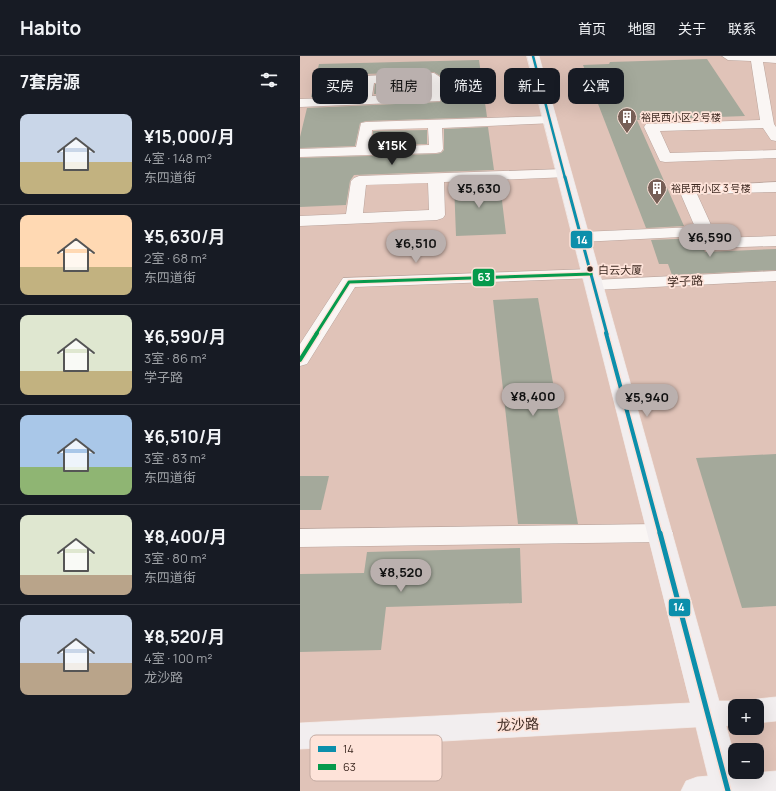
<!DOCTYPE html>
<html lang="zh">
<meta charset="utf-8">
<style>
body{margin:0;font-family:Manrope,"Noto Sans SC",sans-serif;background:#20242c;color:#f1f3f6;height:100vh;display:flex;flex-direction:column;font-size:15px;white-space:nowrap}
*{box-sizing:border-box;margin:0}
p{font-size:13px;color:#9ea1a6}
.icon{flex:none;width:22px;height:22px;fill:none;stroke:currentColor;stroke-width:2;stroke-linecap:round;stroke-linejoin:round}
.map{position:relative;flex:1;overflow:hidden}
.panel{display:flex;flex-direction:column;background:#171b24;width:300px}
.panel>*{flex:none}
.guide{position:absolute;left:12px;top:12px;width:380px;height:36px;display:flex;gap:8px}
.fabs{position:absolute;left:428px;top:643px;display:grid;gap:8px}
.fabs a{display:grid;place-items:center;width:36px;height:36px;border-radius:8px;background:#171b24;box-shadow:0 4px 16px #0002;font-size:20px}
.price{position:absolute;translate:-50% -34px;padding:0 9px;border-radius:14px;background:#bab0ae;color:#111;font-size:13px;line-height:26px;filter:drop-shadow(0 1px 2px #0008)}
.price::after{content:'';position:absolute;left:50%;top:24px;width:12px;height:9px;margin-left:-6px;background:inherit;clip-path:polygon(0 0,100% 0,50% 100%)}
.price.current{background:#222;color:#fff}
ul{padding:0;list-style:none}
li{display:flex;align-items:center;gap:12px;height:100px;padding:0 20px}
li+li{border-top:1px solid #363941}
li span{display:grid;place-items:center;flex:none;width:112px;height:80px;border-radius:8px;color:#555}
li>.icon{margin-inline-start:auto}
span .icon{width:48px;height:48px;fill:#fffc;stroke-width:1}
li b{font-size:17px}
h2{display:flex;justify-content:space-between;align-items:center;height:48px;padding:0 20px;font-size:17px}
.pill{padding:0 14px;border-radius:8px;background:#171b24;box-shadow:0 4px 16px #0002;font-size:14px;line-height:36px}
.pill.current{background:#bab0ae;color:#111}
header{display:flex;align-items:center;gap:24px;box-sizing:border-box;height:56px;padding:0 20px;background:#171b24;border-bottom:1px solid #363941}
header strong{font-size:19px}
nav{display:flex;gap:22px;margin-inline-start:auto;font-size:14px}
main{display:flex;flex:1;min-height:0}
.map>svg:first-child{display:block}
</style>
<header>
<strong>Habito</strong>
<nav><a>首页</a><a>地图</a><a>关于</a><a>联系</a></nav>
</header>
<main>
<section class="panel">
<h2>7套房源<svg class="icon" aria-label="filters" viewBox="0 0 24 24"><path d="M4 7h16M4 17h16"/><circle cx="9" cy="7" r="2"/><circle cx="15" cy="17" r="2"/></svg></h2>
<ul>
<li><span style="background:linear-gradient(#c9d6e8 60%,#c2b280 0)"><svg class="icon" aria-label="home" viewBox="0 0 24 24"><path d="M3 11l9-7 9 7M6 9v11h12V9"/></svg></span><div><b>¥15,000/月</b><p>4室 · 148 m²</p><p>东四道街</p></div></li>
<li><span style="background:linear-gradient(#ffd9b3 65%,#c2b280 0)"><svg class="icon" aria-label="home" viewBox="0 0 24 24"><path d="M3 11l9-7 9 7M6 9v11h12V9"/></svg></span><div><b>¥5,630/月</b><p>2室 · 68 m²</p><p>东四道街</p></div></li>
<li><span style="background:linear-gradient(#dfe7d0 70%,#c2b280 0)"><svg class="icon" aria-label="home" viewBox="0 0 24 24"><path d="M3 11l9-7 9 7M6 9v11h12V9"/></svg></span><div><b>¥6,590/月</b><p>3室 · 86 m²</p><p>学子路</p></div></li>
<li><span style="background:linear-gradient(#a9c7e8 65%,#8fb573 0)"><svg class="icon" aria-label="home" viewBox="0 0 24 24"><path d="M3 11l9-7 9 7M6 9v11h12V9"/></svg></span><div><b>¥6,510/月</b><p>3室 · 83 m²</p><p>东四道街</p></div></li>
<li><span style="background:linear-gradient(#dfe7d0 75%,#b9a48a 0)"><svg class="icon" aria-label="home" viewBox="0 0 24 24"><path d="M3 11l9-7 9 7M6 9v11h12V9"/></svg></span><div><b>¥8,400/月</b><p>3室 · 80 m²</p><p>东四道街</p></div></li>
<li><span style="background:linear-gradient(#c9d6e8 60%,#b9a48a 0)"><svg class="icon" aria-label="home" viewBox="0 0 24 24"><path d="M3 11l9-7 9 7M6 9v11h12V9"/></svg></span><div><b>¥8,520/月</b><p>4室 · 100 m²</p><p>龙沙路</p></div></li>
</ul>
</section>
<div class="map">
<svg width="476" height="735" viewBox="0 0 476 735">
<rect width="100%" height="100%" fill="#e0c3b8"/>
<g fill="#a4a99b">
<polygon points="407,3 445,60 337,64 384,170 346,172 283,9 309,8 310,6"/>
<polygon points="179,4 187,61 66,65 60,67 55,90 0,92 0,81 7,52 140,46 142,42 142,21 134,16 64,18 58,40 11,41 19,8"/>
<polygon points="126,27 126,37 74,38 75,28"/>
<polygon points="188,71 194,114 54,119 50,125 46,149 0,151 0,102 136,98 141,97 144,94 144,73"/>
<polygon points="127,74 127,88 73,89 73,75"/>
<polygon points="195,125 196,136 201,136 206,178 156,180 154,127"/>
<polygon points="399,182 405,196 476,193 476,214 372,219 368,208 359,208 351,184"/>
<polygon points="238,242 278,468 218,468 193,244"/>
<polygon points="476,398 476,550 442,552 396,402"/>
<polygon points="0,420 29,420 21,454 0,454"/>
<polygon points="220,492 222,547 86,551 81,594 0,596 0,518 64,517 67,496"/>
</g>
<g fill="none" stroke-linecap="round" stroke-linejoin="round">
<g stroke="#baa49c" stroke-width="1">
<g id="minor">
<polygon points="422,0 476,0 476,7 463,6 474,68 476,71 476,85 471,84 463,72 360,75 370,97 476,94 476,102 365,106 360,105 344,71 346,68 460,64 451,5 428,4"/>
<path d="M134 17 140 21 141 42 140 45 0 51V43L59 41 64 20ZM128 25V38L72 40 74 27Z"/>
<path d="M250 60 255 61 257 64 255 67 142 72 143 93 141 96 136 97 0 101V93L56 91 61 67 66 66ZM128 72 129 89 71 91 72 74Z"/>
<path d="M264 113 269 115 272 118 269 121 144 126 145 159 143 162 137 164 0 170V160L46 158 51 125 54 122 59 120ZM128 127 129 154 63 157 66 129Z"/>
<polygon points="476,126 476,136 397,138 417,182 476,180 476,190 411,192 405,191 400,180 281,186 275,185 273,181 275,177 281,176 395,171 379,134 382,131"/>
<polygon points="291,213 297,214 300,218 297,222 55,231 7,308 0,310 0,288 43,222"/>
<polygon points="476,215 476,225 294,234 288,233 285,229 288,225 294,224"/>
<polygon points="360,468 369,471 373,477 369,483 360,486 0,491 0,473"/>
</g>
</g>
<g stroke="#f1e4df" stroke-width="1">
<polygon id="major" points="227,0 239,0 419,645 435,645 445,648 457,643 476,641 476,665 457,667 457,650 435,650 435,669 426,670 435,702 435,716 439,716 440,718 476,715 476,735 381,735 386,725 397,721 408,720 396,671 0,693 0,667 390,647"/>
</g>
<use href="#minor" fill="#faf6f4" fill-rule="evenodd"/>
<use href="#major" fill="#f2eeef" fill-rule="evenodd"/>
<g stroke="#fee3d9" stroke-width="4.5">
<polyline id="bus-1-far3" points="233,0 265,122"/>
</g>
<g stroke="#fee3d9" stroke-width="5.5">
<polyline id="bus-1-far2" points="265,121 307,278"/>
</g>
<g stroke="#fee3d9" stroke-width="7">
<polyline id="bus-1-far1" points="306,277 360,478"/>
</g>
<g stroke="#fee3d9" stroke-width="8">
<polyline id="bus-1" points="360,477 428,735"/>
</g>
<g stroke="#fee3d9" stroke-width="5.5">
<polyline id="bus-2-far1" points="16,278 49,226 291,218"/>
</g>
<g stroke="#fee3d9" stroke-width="7">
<polyline id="bus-2" points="0,304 17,277"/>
</g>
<use href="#bus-1-far3" stroke="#0c8fab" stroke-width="2.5"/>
<use href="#bus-1-far2" stroke="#0c8fab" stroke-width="3"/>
<use href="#bus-1-far1" stroke="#0c8fab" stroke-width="4"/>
<use href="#bus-1" stroke="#0c8fab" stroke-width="5"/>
<use href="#bus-2-far1" stroke="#069a4c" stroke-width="3"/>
<use href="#bus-2" stroke="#069a4c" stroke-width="4"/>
</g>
<defs>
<g id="building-pin" transform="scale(1)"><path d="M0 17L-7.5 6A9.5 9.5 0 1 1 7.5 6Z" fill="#765f56" stroke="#fee3d9"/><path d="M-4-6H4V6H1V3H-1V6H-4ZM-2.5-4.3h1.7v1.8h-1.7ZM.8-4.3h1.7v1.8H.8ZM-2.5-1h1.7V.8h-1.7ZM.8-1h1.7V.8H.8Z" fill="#fff"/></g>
</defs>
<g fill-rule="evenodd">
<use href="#building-pin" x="327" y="61"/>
<use href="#building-pin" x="357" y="132"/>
</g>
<circle fill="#3d2921" stroke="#fee3d9" stroke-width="1.5" cx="290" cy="213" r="3.5"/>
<g text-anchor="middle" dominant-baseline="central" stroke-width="3.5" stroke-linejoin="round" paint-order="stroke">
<g font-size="10" fill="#3d2921" stroke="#fee3d9" text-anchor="start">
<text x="341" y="61">裕民西小区 2 号楼</text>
<text x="371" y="132">裕民西小区 3 号楼</text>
</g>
<g font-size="11" fill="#3d2921" stroke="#fee3d9" text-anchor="start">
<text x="298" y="213">白云大厦</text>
</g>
<g font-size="12" fill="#3d2921" stroke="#fee3d9">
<text transform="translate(385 225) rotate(-3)">学子路</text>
</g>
<g font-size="14" fill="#3d2921" stroke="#fee3d9">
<text transform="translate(218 668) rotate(-3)">龙沙路</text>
</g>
</g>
<rect x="10" y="679" width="132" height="46" rx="6" fill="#fee3d9" stroke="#c4aba2" stroke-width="1"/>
<rect x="18" y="690" width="18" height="6" fill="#0c8fab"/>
<rect x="18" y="708" width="18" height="6" fill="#069a4c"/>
<g font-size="11" fill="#3d2921">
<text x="43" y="697">14</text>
<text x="43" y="715">63</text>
</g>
<g stroke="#fee3d9" stroke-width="1.5">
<rect x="270" y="174" width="23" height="19" rx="4" fill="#0c8fab"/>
<rect x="172" y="212" width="23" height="19" rx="4" fill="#069a4c"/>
<rect x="368" y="542" width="23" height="19" rx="4" fill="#0c8fab"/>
</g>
<g font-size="11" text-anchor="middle" font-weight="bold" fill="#fff">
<text x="282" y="188">14</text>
<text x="184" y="225">63</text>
<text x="379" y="555">14</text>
</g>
</svg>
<div class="fabs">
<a>+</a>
<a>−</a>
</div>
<b class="price current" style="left:92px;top:110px">¥15K</b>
<b class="price" style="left:179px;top:153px">¥5,630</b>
<b class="price" style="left:410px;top:202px">¥6,590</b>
<b class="price" style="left:116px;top:208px">¥6,510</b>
<b class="price" style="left:233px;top:361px">¥8,400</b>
<b class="price" style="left:347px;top:362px">¥5,940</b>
<b class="price" style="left:101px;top:537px">¥8,520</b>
<div class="guide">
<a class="pill">买房</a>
<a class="pill current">租房</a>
<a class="pill">筛选</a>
<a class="pill">新上</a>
<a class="pill">公寓</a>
</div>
</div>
</main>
